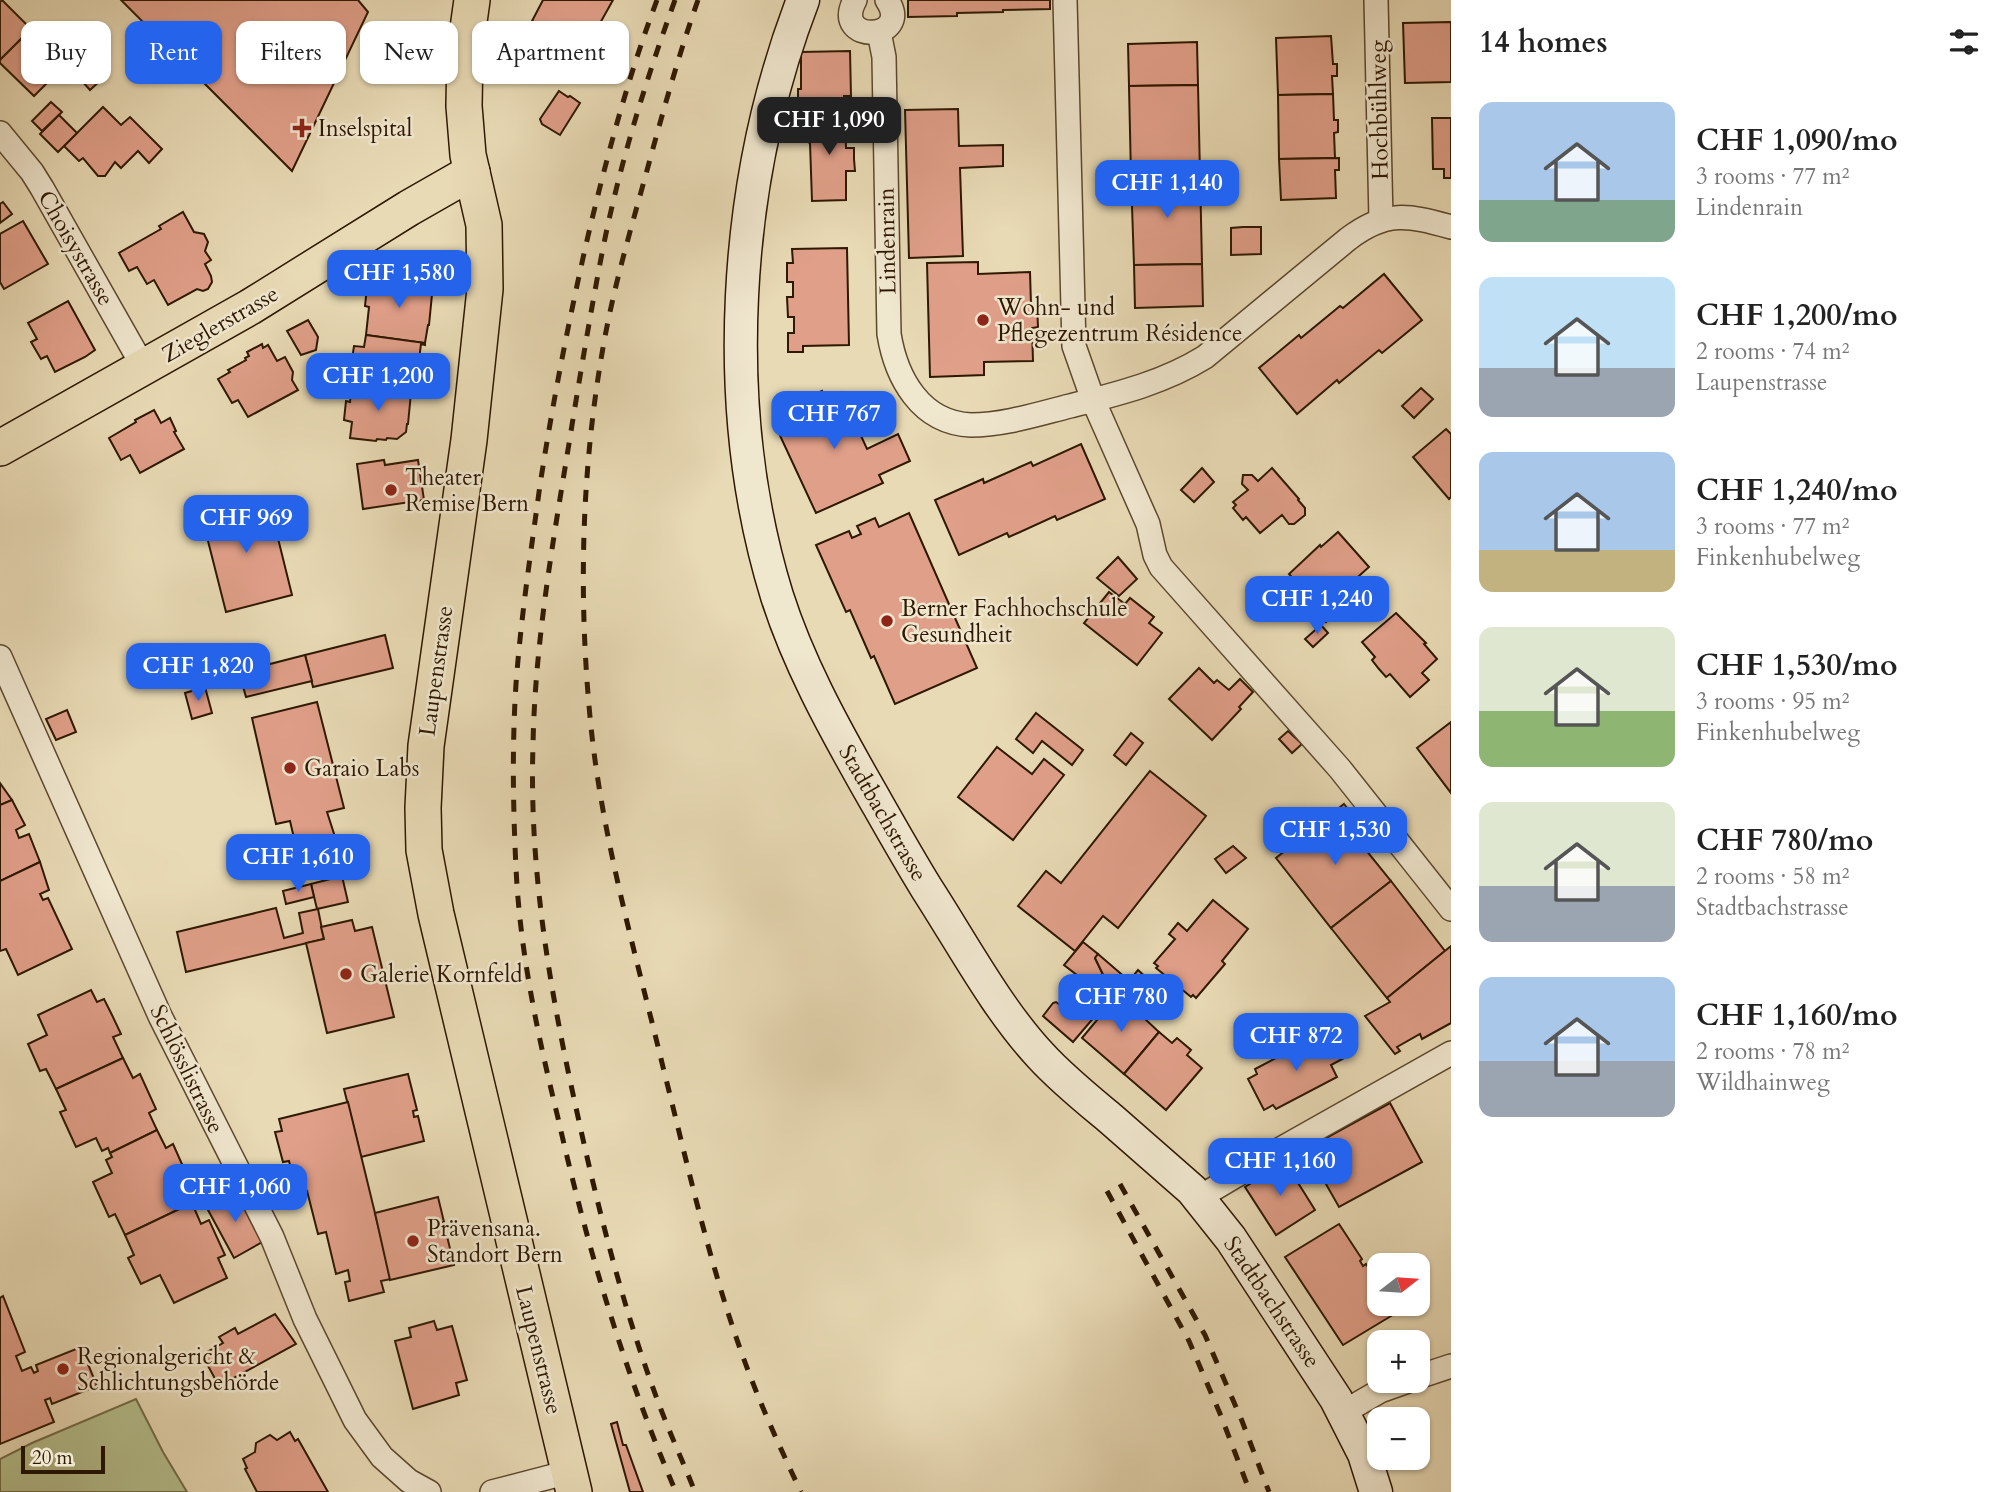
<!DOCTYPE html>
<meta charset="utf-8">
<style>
body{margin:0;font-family:Cardo,serif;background:#f2f2f2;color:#222;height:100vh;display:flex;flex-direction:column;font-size:26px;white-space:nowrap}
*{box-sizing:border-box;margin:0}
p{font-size:23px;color:#767676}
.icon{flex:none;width:38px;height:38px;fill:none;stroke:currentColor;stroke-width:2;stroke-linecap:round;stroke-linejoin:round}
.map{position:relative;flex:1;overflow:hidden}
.details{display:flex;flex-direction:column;background:#fff;width:560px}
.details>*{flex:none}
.banner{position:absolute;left:21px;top:21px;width:665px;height:63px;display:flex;gap:14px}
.needle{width:46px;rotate:73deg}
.tools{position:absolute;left:1367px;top:1253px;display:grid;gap:14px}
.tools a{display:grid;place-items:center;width:63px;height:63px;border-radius:14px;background:#fff;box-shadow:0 2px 5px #0004;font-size:35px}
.scale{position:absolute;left:21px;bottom:18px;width:84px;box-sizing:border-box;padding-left:7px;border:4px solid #2e1800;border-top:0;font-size:19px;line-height:24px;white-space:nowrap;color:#2e1800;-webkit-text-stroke:5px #f0e7cf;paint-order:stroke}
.price{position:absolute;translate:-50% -60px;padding:0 16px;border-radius:14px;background:#2563eb;color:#fff;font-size:23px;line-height:46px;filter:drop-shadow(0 2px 4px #0008)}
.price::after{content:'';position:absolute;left:50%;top:42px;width:21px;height:16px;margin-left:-10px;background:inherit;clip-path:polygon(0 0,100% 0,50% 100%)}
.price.current{background:#222;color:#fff}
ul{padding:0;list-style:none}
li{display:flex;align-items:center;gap:21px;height:175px;padding:0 28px}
li span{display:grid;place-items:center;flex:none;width:196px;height:140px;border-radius:14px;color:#555}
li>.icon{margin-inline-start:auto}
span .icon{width:84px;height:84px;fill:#fffc;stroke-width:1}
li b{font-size:30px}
h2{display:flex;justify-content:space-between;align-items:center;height:84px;padding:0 28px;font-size:30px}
.pill{padding:0 24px;border-radius:14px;background:#fff;box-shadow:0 2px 5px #0004;font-size:24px;line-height:63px}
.pill.current{background:#2563eb;color:#fff}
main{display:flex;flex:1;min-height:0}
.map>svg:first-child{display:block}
</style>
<main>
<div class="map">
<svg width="1451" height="1492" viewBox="0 0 1451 1492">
<rect width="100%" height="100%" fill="#e8dab5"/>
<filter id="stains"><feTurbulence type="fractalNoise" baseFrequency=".00286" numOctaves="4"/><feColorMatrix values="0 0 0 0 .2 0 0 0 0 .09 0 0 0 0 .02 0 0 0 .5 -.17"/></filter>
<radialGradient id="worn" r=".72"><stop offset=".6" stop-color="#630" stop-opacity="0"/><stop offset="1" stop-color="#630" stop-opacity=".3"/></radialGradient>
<polygon fill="#b5c08e" stroke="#726c47" stroke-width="2" points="136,1399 163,1452 187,1492 0,1492 0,1459 32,1443"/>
<g fill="#e09f89" stroke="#2e1800" stroke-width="2">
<polygon points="2,0 31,29 0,60 0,2"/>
<polygon points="121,0 358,0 368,12 292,171"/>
<polygon points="543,0 613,0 599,25 605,28 600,36 606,39 600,54 587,49 532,21"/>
<polygon points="908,0 1050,0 1050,9 1003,10 1003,12 957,13 957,16 908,17"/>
<polygon points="1451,22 1451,82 1405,83 1403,23"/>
<polygon points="31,29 60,59 53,65 59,71 34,96 0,63 0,60"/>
<polygon points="1331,36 1333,64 1337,64 1337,76 1332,76 1333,94 1278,95 1276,38"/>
<polygon points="1197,42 1198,85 1129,86 1128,44"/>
<polygon points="850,51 851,96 844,96 845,111 839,111 839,115 798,117 798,89 801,89 801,52"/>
<polygon points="85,60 102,79 90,90 73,71"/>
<polygon points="1198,85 1200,174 1131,176 1129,86"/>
<polygon points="559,91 568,97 570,96 580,103 560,135 542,124 540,119"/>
<polygon points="1333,94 1334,120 1338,120 1338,132 1334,133 1335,158 1279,159 1278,95"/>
<polygon points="51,102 62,112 42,131 32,121"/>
<polygon points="103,107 121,125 130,117 162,149 149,163 138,151 121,168 115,162 105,176 98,176 83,158 79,161 64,146"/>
<polygon points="958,109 959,146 1003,145 1003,166 960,168 963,256 909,258 905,110"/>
<polygon points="59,115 77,133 58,152 40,134"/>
<polygon points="845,115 846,148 854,148 854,159 855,171 846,171 846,200 812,201 810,143 806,141 805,138 806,134 810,132 809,116"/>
<polygon points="1432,118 1451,118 1451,178 1444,178 1444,169 1433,169"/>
<polygon points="1339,158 1339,170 1335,170 1336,198 1281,200 1279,159"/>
<polygon points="1200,174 1202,264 1134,265 1131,176"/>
<polygon points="3,202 12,214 0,223 0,204"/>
<polygon points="183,212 194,232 204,234 208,242 205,251 211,260 205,264 211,276 212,282 208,289 203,291 197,289 168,305 154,280 147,284 137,267 129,271 119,253 161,229 159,226"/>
<polygon points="23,221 48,264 4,289 0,282 0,234"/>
<polygon points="1243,227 1261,227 1261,254 1231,255 1231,228"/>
<polygon points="847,248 849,345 803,346 803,352 788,352 788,333 794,333 794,317 788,317 787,297 793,297 793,282 787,282 787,263 793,263 792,249"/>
<polygon points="978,262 978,274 1030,272 1031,305 1037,305 1038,327 1032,328 1033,361 984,362 984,375 930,377 927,263"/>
<polygon points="1202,264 1203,306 1135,308 1134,265"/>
<polygon points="1384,274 1422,320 1382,353 1379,350 1339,383 1337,380 1297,414 1259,368 1299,335 1301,338 1340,306 1343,308"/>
<polygon points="384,277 433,284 429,325 428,325 425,343 366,335 369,307 365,306 367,287 377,288 378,282"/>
<polygon points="68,301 95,350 85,357 55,372 47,356 41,359 31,342 37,339 28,323"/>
<polygon points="308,320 318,337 316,350 301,355 287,331"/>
<polygon points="366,335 425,343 425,345 421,344 415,392 352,384 354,366 351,366 354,346 364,347"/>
<polygon points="262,344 263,348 268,345 277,361 285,357 293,372 292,380 298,390 248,417 238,400 232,403 218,379 230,372 228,370 246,360 245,358 249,356 247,352"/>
<polygon points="352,384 415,392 415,394 411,393 408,424 407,424 406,432 397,439 387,438 386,440 377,439 376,441 350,438 352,422 344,420 346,401 350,402"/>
<polygon points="1421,388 1433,399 1414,418 1402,406"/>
<polygon points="822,391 825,400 841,392 867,449 898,434 910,461 879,475 883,483 816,513 776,427 786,422 781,410"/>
<polygon points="154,410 161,423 170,418 176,431 174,432 184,449 140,473 130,455 121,460 109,438 136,422 135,420"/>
<polygon points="1446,429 1451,434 1451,497 1449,499 1413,457"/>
<polygon points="1081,444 1105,499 1057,520 1055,516 1009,537 1007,533 959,555 935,500 983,479 984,483 1031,462 1033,466"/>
<polygon points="384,460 385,465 418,460 424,500 363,509 357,464"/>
<polygon points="1202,468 1214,482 1194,502 1181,490"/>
<polygon points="1272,468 1299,499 1298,500 1305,508 1305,515 1294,524 1289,524 1282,515 1260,533 1246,517 1243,520 1233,508 1236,505 1233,502 1248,490 1242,484 1243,475 1252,475 1258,481"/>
<polygon points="250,498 253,510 270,506 292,595 226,612 207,537 202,511"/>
<polygon points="909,513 977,668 895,704 874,656 871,658 850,610 846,612 816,545 849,531 852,538 861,534 857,526 875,518 879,527"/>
<polygon points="1338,532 1369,567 1341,592 1349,602 1326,622 1317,612 1320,609 1289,574 1320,545 1321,547"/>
<polygon points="1118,557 1137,579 1119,596 1097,578"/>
<polygon points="1109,592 1125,604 1130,598 1154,617 1149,623 1162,633 1137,665 1084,623"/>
<polygon points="1396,613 1426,643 1424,644 1437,659 1422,673 1429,680 1410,697 1390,674 1386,677 1379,669 1372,660 1375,657 1362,642"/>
<polygon points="1321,625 1328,633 1313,647 1305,639"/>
<polygon points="385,635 393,668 313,687 305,655"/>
<polygon points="305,655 312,681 246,697 239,672"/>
<polygon points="1199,668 1214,683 1217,680 1229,690 1240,679 1253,692 1239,707 1241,709 1212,740 1169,699"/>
<polygon points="205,687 212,713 192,719 185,693"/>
<polygon points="317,702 344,808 327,812 337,843 333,844 333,847 298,855 290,821 276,824 252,718"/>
<polygon points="67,710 76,732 56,740 46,719"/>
<polygon points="1036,713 1083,750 1072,765 1042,741 1033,753 1016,739"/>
<polygon points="1451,722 1451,793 1417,748"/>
<polygon points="1288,731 1302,744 1292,753 1279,739"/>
<polygon points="1131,733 1143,743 1126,765 1114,755"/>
<polygon points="997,747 1032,774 1044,759 1064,775 1013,840 958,797"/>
<polygon points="1150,771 1206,816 1118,928 1103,916 1075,951 1018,906 1046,871 1061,883"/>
<polygon points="0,783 12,800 0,805"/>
<polygon points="12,800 25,825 16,830 19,838 29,834 40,862 0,881 0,805"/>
<polygon points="1344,804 1370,837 1361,844 1391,881 1331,928 1276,858"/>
<polygon points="1233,846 1246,858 1226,873 1215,859"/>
<polygon points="40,862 49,890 40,894 43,900 48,898 72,949 18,975 6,949 0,951 0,881"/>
<polygon points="342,876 348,902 317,909 311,884"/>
<polygon points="1391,881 1445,951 1387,998 1331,928"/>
<polygon points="311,884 314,897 286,904 283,891"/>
<polygon points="1213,900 1248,929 1222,961 1225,964 1196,998 1193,995 1191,997 1156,968 1158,966 1154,963 1175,939 1169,934 1178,923 1187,931"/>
<polygon points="276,908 284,938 303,933 299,913 318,909 324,939 186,972 177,932"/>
<polygon points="352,920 355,931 372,927 394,1017 327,1033 306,943 324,939 321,927"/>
<polygon points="1083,942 1098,954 1095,958 1113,995 1073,1042 1043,1016 1053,1003 1056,1002 1060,1005 1082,979 1064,965"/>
<polygon points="1451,946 1451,1023 1422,1039 1420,1034 1397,1047 1400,1051 1395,1054 1365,1016 1390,1002 1387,998"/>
<polygon points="1098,954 1127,979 1112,993 1095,958"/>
<polygon points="1138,970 1149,980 1140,990 1129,981"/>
<polygon points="1149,980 1165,993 1156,1004 1140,990"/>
<polygon points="91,990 97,1002 104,999 112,1015 121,1034 113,1037 123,1058 56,1089 46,1069 40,1071 28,1044 47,1035 38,1015"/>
<polygon points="1117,996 1133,1009 1136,1004 1149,1014 1145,1019 1159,1032 1124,1074 1082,1038"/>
<polygon points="1159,1032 1172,1043 1177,1038 1191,1050 1187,1055 1202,1068 1166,1110 1124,1074"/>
<polygon points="1316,1037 1322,1049 1338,1040 1346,1057 1331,1065 1337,1077 1276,1109 1273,1105 1264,1110 1248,1079 1257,1074 1255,1069"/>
<polygon points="123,1058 133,1078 140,1074 156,1109 149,1113 157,1130 110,1153 108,1148 102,1151 96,1138 76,1147 60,1112 66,1110 56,1089"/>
<polygon points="408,1074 417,1110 413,1111 414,1117 418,1116 424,1141 361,1157 344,1089"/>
<polygon points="348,1102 391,1279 381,1281 384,1292 349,1301 345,1282 350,1281 348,1270 336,1274 326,1232 318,1234 307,1191 297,1193 289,1161 283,1162 275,1132 282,1131 279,1119"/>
<polygon points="1390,1103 1422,1162 1339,1207 1306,1149"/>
<polygon points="157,1130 166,1148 173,1144 181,1162 189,1179 182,1183 192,1203 125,1235 115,1214 109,1217 93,1182 112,1173 106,1160 112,1157 110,1153"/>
<polygon points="1285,1162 1315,1210 1276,1235 1245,1187"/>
<polygon points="224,1194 230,1198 238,1194 264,1241 234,1258 208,1210 214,1206 213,1202 216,1197"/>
<polygon points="438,1197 444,1222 440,1223 442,1229 445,1228 454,1265 390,1280 375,1213"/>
<polygon points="192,1203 201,1224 209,1220 225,1255 218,1258 227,1278 174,1303 160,1275 141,1284 128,1258 134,1255 125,1235"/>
<polygon points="1339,1224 1362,1259 1360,1261 1363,1266 1366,1264 1379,1286 1379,1304 1390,1304 1396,1313 1343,1345 1285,1257"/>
<polygon points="3,1296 25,1352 16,1356 22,1371 31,1367 34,1373 38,1371 36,1365 81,1347 97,1386 52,1404 50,1398 45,1400 54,1422 0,1444 0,1298"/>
<polygon points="275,1314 296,1344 219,1386 202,1355 223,1343 219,1337 235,1328 238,1334"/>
<polygon points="434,1321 437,1330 452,1326 467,1380 456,1383 459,1395 413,1409 395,1341 411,1337 409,1328"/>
<polygon points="617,1422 623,1445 626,1445 643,1492 630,1492 611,1424"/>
<polygon points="290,1432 295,1441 298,1439 328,1492 257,1492 245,1469 247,1468 243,1459 255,1452 256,1443 270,1435 277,1440"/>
</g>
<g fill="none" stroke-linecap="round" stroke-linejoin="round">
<g stroke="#5c482d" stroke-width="26">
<g id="minor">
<path d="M855 0C831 45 914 41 887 0"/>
<polyline points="1065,0 1074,346 1093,400 1148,524 1155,555 1161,567 1340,769 1451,909"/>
<polyline points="1376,0 1381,220"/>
<path d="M879 32 884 57 889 334C896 377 920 423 971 425 1004 425 1038 414 1070 406 1117 394 1163 383 1205 357L1348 239C1386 210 1408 215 1451 227"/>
<polyline points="0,133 32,172 42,188 144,368"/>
<polyline points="0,657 160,1016 272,1237 305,1319 355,1420 382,1457 409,1481 429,1492"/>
<polyline points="1200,1197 1277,1151 1451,1053"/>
<polyline points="1418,1377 1451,1366"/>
<polyline points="1344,1412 1380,1391 1408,1381"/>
<polyline points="492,1492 569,1472"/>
</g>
</g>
<g stroke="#2e1800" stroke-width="35">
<path id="secondary" d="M803 0C733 182 719 408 777 596 798 662 832 724 866 784 886 819 906 855 927 889 962 943 997 1009 1041 1056 1062 1079 1087 1099 1111 1119 1138 1143 1165 1166 1192 1190L1231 1239 1336 1399 1364 1454 1376 1492"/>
</g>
<g stroke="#2e1800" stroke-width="38">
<g id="primary">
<polyline points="472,0 465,50 464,106 468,155 484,225 485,289 469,440 426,746 423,808 424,850 436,914 574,1492"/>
<polyline points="0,448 250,307 409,208 472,172"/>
</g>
</g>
<use href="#minor" stroke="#f0e7cf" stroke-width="23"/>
<use href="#secondary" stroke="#f0e7cf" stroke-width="32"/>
<use href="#primary" stroke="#e8dab5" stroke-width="35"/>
<g stroke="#2e1800" stroke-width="5" stroke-dasharray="12 12" stroke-linecap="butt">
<path d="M657 0C628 77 607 156 588 236 569 319 553 401 540 485 531 551 521 617 516 684 512 745 513 807 516 868 520 953 538 1036 558 1118 587 1246 624 1372 676 1492"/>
<path d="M675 0C646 80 621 160 604 243 592 304 582 364 572 425 555 531 535 638 533 745 529 866 549 986 575 1103 597 1205 623 1309 660 1407 671 1436 684 1464 695 1492"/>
<path d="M698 0C679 54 664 108 649 163 633 222 615 281 604 342 581 469 578 599 591 727 603 842 636 955 663 1067 688 1166 710 1268 746 1365 762 1408 781 1450 801 1492"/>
<polyline points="1120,1184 1205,1335 1242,1421 1269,1492"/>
<polyline points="1107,1191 1189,1341 1221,1416 1250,1492"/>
</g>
</g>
<g fill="#8f2418" stroke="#f0e7cf" stroke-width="2.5">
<path d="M298.5 117.5h7v7h7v7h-7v7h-7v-7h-7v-7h7z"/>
<circle cx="983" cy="320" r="7"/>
<circle cx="391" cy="490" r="7"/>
<circle cx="887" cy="621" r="7"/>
<circle cx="290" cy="768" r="7"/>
<circle cx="346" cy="974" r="7"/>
<circle cx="413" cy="1241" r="7"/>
<circle cx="63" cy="1369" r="7"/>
</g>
<g text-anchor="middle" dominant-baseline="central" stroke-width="5" stroke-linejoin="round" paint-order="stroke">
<g font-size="23" fill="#2e1800" stroke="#f0e7cf">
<text transform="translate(1379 110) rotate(-91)">Hochbühlweg</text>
<text transform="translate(887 241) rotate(-91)">Lindenrain</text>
<text transform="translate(76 248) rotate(60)">Choisystrasse</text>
<text transform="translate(220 324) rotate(-30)">Zieglerstrasse</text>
<text transform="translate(436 671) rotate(-82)">Laupenstrasse</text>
<text transform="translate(883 813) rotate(60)">Stadtbachstrasse</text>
<text transform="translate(187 1069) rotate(64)">Schlösslistrasse</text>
<text transform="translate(1272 1302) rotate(56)">Stadtbachstrasse</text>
<text transform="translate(539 1350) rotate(76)">Laupenstrasse</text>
</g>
<g font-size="23" fill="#2e1800" stroke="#f0e7cf" text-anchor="start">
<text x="318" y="128">Inselspital</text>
<text x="997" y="307">Wohn- und<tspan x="997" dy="26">Pflegezentrum Résidence</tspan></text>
<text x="405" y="477">Theater<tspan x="405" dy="26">Remise Bern</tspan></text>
<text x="901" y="608">Berner Fachhochschule<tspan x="901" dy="26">Gesundheit</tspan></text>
<text x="304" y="768">Garaio Labs</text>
<text x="360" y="974">Galerie Kornfeld</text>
<text x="427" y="1228">Prävensana.<tspan x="427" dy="26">Standort Bern</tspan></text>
<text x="77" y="1356">Regionalgericht &amp;<tspan x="77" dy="26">Schlichtungsbehörde</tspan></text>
</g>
</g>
<rect width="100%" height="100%" filter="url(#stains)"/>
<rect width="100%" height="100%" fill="url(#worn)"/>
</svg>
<div class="tools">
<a><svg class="needle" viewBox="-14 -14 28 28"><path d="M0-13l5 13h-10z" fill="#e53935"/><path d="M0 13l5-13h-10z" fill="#767676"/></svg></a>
<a>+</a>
<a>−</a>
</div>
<div class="scale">20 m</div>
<b class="price current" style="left:829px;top:157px">CHF 1,090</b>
<b class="price" style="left:1167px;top:220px">CHF 1,140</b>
<b class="price" style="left:399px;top:310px">CHF 1,580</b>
<b class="price" style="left:378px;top:413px">CHF 1,200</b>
<b class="price" style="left:834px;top:451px">CHF 767</b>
<b class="price" style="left:246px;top:555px">CHF 969</b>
<b class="price" style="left:1317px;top:636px">CHF 1,240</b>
<b class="price" style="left:198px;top:703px">CHF 1,820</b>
<b class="price" style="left:1335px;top:867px">CHF 1,530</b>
<b class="price" style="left:298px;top:894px">CHF 1,610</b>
<b class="price" style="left:1121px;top:1034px">CHF 780</b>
<b class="price" style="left:1296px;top:1073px">CHF 872</b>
<b class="price" style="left:1280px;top:1198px">CHF 1,160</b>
<b class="price" style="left:235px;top:1224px">CHF 1,060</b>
<div class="banner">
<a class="pill">Buy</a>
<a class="pill current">Rent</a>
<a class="pill">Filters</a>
<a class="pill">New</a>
<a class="pill">Apartment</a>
</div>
</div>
<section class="details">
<h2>14 homes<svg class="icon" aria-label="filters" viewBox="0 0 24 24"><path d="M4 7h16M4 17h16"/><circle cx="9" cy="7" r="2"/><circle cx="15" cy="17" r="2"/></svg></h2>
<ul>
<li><span style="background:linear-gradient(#a9c7e8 70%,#7fa58c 0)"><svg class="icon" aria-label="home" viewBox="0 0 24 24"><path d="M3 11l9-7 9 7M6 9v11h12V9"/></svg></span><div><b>CHF 1,090/mo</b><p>3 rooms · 77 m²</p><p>Lindenrain</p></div></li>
<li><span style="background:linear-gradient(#bfe0f5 65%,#9aa5b1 0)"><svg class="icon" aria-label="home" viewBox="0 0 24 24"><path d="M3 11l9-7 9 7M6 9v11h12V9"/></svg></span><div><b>CHF 1,200/mo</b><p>2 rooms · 74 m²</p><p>Laupenstrasse</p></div></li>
<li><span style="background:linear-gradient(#a9c7e8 70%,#c2b280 0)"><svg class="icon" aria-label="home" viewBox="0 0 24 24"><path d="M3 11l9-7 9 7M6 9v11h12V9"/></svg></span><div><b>CHF 1,240/mo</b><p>3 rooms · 77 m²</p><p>Finkenhubelweg</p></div></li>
<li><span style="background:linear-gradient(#dfe7d0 60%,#8fb573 0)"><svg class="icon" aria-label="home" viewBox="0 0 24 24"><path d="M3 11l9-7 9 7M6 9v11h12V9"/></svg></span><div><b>CHF 1,530/mo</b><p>3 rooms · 95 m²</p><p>Finkenhubelweg</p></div></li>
<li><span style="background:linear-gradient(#dfe7d0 60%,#9aa5b1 0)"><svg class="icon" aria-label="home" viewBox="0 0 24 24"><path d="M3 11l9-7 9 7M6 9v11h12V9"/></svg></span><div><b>CHF 780/mo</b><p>2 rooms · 58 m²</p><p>Stadtbachstrasse</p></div></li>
<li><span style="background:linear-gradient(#a9c7e8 60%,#9aa5b1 0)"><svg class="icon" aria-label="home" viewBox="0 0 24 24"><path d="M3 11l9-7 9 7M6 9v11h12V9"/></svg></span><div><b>CHF 1,160/mo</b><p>2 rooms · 78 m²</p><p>Wildhainweg</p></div></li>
</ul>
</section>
</main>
